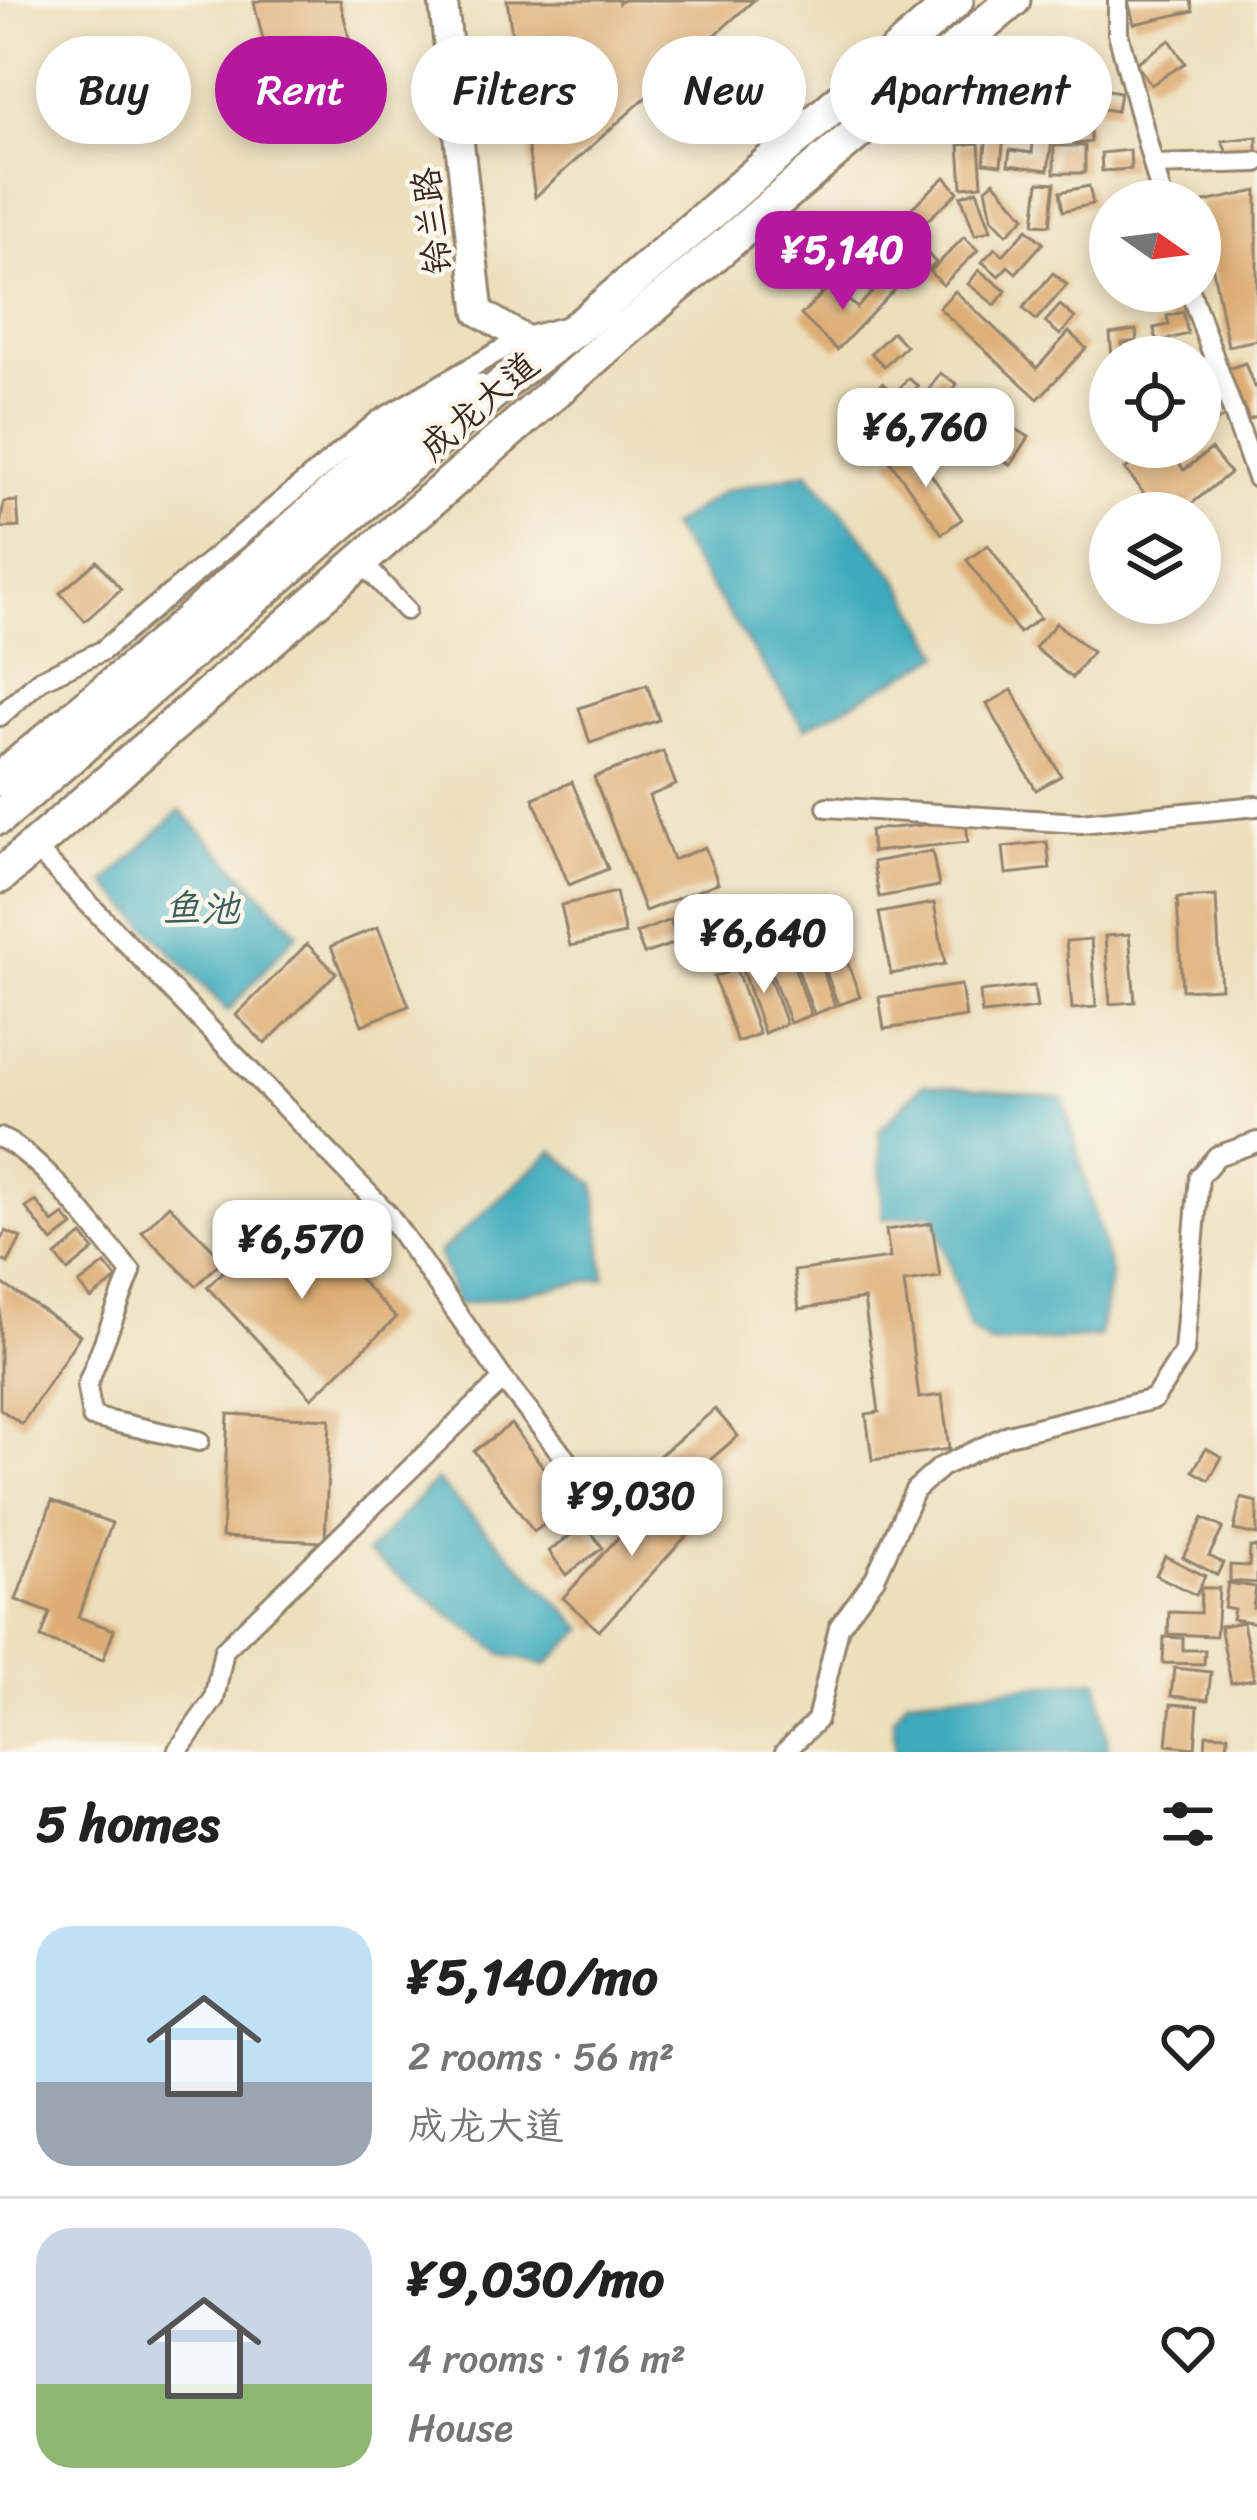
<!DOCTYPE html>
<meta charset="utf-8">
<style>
body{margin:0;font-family:Sriracha,"LXGW WenKai TC",sans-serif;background:#f6f6f6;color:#222;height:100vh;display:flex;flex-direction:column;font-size:45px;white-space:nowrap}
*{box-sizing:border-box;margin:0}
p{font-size:39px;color:#767676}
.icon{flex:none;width:66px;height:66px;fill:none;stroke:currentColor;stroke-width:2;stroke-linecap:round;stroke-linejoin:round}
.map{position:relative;height:1752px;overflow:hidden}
.details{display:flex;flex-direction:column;background:#fff;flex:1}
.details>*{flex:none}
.top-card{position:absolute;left:36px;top:36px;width:1185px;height:108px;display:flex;gap:24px}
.needle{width:78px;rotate:104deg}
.fabs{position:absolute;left:1089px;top:180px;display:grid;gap:24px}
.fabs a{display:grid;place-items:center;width:132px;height:132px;border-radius:50%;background:#fff;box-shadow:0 6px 18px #0003;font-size:60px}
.price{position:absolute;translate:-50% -102px;padding:0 27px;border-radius:24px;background:#fff;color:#222;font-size:39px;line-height:78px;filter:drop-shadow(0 3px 6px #0008)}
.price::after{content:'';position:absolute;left:50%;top:72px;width:36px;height:27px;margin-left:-18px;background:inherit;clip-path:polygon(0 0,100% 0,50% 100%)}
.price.on{background:#b5179e;color:#fff}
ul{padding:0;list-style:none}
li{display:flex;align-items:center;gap:36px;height:300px;padding:0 36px}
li+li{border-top:3px solid #e0e0e0}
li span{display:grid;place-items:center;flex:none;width:336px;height:240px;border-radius:36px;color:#555}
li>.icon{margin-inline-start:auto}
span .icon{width:144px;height:144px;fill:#fffc;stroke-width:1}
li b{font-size:51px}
h2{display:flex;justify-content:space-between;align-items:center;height:144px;padding:0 36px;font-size:51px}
.chip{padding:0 42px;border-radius:54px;background:#fff;box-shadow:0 6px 18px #0003;font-size:42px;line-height:108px}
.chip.on{background:#b5179e;color:#fff}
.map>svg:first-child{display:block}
</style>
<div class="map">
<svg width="1257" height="1752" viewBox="0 0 1257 1752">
<rect width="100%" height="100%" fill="#fbf7ec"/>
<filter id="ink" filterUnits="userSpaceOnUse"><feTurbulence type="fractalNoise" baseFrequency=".00833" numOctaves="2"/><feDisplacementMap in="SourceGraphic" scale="24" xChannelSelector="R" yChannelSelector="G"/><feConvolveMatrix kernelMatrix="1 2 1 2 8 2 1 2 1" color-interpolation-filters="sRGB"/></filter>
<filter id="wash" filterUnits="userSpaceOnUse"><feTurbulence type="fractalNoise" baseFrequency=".004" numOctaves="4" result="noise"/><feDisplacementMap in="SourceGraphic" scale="48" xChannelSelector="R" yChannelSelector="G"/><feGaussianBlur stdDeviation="2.7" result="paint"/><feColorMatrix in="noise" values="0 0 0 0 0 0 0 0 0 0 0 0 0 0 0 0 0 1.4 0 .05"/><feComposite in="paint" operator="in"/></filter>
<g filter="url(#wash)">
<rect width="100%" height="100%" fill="#ecdfbc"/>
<g fill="#3eaabd" stroke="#3c6a6e" stroke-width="3">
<polygon points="808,472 900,581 942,655 805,728 670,527 724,491"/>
<polygon points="180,810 298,932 228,1011 105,883"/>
<polygon points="923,1084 1063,1098 1111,1274 1099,1337 991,1344 970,1330 933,1213 883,1219 879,1131"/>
<polygon points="553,1151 595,1185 605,1278 457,1305 439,1253"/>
<polygon points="436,1480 584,1629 546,1665 504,1655 367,1553"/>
<polygon points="1098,1680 1109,1752 896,1752 893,1718 909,1698"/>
</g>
<g id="blocks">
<g fill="#dead74">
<polygon points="262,0 340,0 352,50 318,58 324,85 277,97 254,2"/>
<polygon points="507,0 619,0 619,3 623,0 754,0 535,197"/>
<polygon points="1128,0 1191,0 1193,11 1134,24"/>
<polygon points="1170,40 1185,63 1151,85 1136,63"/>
<polygon points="1039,61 1091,65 1091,74 1071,73 1069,97 1054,95 1039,118 1013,100"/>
<polygon points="1078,85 1120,92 1117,111 1075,105"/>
<polygon points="989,113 1006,115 1001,165 984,163"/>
<polygon points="1089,115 1091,142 1074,144 1071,116"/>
<polygon points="1010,116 1030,118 1028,139 1008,137"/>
<polygon points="1035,122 1054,125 1048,170 1008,165 1010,150 1032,153"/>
<polygon points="1257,137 1257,153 1228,156 1222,141"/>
<polygon points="979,143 982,185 962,187 959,145"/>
<rect x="1054" y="146" width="31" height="27"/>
<polygon points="1130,150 1131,169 1102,171 1101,153"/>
<polygon points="945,177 958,192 911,235 936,263 915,282 877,240"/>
<polygon points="994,181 1025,217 1007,234 992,218 986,188"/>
<polygon points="1039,182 1055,183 1050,225 1034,224"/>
<polygon points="1089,186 1093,204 1063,211 1060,192"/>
<polygon points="977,190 991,230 975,235 961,196"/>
<polygon points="1257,191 1257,340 1228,346 1200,203"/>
<polygon points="1027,229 1043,243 1016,273 1008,266 999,276 982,262 995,248 1003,255"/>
<polygon points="964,237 978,250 943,285 930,272"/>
<polygon points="979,270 1006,291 995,305 968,284"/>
<polygon points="1053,273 1067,285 1036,320 1023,308"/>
<polygon points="885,279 895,289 837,350 801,315 832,284 857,308"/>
<polygon points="955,291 1037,368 1069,332 1086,348 1038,399 939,308"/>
<polygon points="1060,305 1075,318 1060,335 1045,322"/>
<polygon points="1183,312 1188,334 1157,342 1154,328 1169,325 1167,316"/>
<polygon points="1136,330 1137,341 1122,343 1124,357 1112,357 1110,334"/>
<polygon points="893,332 906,346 884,366 871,353"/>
<polygon points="1245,363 1254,387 1257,385 1257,417 1249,420 1228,369"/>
<polygon points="940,373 957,384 944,402 928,391"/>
<polygon points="908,378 918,386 896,414 872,395 882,383 895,394"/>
<polygon points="1206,378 1226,416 1208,426 1200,412 1200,381"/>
<polygon points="963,392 984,407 968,430 947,416"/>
<polygon points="995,416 1029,437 1011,465 977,444"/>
<polygon points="911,446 962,519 942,534 890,461"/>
<polygon points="1153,447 1167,447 1184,470 1211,449 1230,473 1180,513 1159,513 1125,469"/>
<polygon points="17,501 19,527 0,528 4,502"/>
<polygon points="988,545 1040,618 1019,633 967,560"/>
<polygon points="97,561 121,589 85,621 60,593"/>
<polygon points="1056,623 1092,652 1072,678 1035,648"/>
<polygon points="647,685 659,720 590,743 579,708"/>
<polygon points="1012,690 1061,776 1036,790 987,704"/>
<polygon points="663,751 676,785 649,796 673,860 705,847 718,883 645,911 594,777"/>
<polygon points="572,782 608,869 569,885 533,798"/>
<polygon points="966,821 968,842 872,852 870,830"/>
<polygon points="1047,842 1050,869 1006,874 1003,847"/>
<polygon points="932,851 939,886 879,897 873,862"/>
<polygon points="616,892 625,934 570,946 561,905"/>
<polygon points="1216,896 1221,988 1182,990 1177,898"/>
<polygon points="934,903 945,964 891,974 879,913"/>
<polygon points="670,920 678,942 644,954 636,933"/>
<polygon points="378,927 409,1006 362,1025 331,946"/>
<polygon points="836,931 860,997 838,1005 814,939"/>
<polygon points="1129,934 1135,1002 1110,1004 1105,936"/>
<polygon points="1091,939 1096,1007 1072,1009 1066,941"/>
<polygon points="812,940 835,1006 814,1014 790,948"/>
<polygon points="307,944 336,973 265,1044 236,1015"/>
<polygon points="788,950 811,1015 790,1023 766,958"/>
<polygon points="763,959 786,1024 764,1033 741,967"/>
<polygon points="736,969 759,1034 737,1042 714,977"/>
<polygon points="961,985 966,1017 884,1029 879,997"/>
<polygon points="1034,986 1037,1008 982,1014 980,992"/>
<polygon points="36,1201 53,1223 64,1215 73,1226 52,1242 26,1208"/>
<polygon points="169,1205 223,1259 196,1286 142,1232"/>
<polygon points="291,1207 396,1318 312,1398 207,1287"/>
<polygon points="932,1223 940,1277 904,1282 919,1398 942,1395 949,1449 872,1460 866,1414 879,1412 864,1299 799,1309 794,1271 890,1258 886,1230"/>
<polygon points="6,1231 21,1238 8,1263 0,1259 0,1242"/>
<polygon points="82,1235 94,1250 68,1271 56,1256"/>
<polygon points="105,1264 117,1279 91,1299 79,1284"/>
<polygon points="0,1282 80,1335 22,1424 0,1409"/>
<polygon points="715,1409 738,1436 676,1489 653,1461"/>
<polygon points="228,1414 330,1419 325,1542 222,1537"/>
<polygon points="511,1424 571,1504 534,1532 474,1451"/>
<polygon points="1206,1448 1222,1457 1209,1480 1193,1471"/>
<polygon points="664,1487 701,1520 599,1631 563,1598"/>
<polygon points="1241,1498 1257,1502 1257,1535 1234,1530"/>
<polygon points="52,1501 112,1523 78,1617 114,1630 103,1660 41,1638 50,1613 16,1600"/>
<polygon points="1203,1518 1223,1528 1209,1556 1223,1563 1217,1575 1183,1557"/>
<polygon points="585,1524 603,1548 566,1575 549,1551"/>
<polygon points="1250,1547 1257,1547 1257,1583 1230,1581 1230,1565 1249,1566"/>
<polygon points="1165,1556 1205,1576 1196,1595 1156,1575"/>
<polygon points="1228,1583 1256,1587 1253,1608 1257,1608 1257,1623 1232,1619 1234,1609 1224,1607"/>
<polygon points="1201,1588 1219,1588 1216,1636 1168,1634 1169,1612 1200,1613"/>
<polygon points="1243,1622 1254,1679 1231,1683 1220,1626"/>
<polygon points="1164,1637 1183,1638 1183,1650 1205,1650 1204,1664 1163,1663"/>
<polygon points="1174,1668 1211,1672 1208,1700 1171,1696"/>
<polygon points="1171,1704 1198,1706 1195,1748 1167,1745"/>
<polygon points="1206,1734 1228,1735 1227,1752 1205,1752"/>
</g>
</g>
</g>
<g filter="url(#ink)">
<use href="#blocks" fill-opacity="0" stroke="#94846d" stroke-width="3"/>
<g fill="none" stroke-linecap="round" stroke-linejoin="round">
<g stroke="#94846d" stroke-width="24">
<g id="street">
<polyline points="1118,0 1118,33 1163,201"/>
<polyline points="1154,165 1257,162"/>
<polyline points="1190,291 1257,478"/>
<polyline points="361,561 406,610"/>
<polyline points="0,716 40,680 102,651 378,421 522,338 564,327"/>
<polyline points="827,807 1080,823 1257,806"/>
<polyline points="32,845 388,1214 503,1379 224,1650 214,1699 177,1752"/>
<path d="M0 1138C43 1155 99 1236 131 1272L87 1386 92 1417 199 1441"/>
<polyline points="503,1379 601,1504"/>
<polyline points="785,1752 817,1720 839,1627 875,1578 915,1490 941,1467 1008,1435 1154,1399 1184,1352 1199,1177 1217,1156 1257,1142"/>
</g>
</g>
<g stroke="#94846d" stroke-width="33">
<polyline id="secondary" points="443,0 479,312 522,338"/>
</g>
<g stroke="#94846d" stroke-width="39">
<g id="highway">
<polyline points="0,779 169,638 413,422 477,391"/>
<polyline points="0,817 517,372 586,321 956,0"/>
<polyline points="0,876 627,329 1013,0"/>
</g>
</g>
<use href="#street" stroke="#fff" stroke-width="18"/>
<use href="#secondary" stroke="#fff" stroke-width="27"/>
<use href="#highway" stroke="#fff" stroke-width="33"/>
</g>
</g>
<g text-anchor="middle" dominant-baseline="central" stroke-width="9" stroke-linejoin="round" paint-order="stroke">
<g font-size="36" fill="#3b2a1e" stroke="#fbf7ec">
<text transform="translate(432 221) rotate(-97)">铃兰路</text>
<text transform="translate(479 406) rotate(-41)">成龙大道</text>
</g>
<g font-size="39" font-style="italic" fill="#3c5d5e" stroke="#fbf7ec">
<text x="201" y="908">鱼池</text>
</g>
</g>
</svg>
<div class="fabs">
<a><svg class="needle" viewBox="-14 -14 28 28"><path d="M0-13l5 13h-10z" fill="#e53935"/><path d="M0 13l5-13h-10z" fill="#767676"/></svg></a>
<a><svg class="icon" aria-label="locate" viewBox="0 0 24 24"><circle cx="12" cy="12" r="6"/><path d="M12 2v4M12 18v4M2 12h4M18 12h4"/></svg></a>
<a><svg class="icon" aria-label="layers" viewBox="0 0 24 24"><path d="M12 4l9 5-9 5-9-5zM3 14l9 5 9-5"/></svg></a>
</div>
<b class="price on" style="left:843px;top:313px">¥5,140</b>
<b class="price" style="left:926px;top:490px">¥6,760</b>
<b class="price" style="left:764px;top:996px">¥6,640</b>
<b class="price" style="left:302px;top:1302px">¥6,570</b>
<b class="price" style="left:632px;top:1559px">¥9,030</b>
<div class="top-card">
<a class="chip">Buy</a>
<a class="chip on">Rent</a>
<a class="chip">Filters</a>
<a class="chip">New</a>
<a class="chip">Apartment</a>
</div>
</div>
<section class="details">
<h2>5 homes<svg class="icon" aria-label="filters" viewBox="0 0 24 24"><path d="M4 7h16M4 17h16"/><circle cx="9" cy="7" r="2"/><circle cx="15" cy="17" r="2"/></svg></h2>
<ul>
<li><span style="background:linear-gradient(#bfe0f5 65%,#9aa5b1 0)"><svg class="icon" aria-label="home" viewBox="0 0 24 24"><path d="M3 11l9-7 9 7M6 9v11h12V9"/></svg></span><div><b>¥5,140/mo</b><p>2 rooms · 56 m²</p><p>成龙大道</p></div><svg class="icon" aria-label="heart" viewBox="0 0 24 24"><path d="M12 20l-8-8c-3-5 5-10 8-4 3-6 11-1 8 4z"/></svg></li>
<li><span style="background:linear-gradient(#c9d6e8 65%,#8fb573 0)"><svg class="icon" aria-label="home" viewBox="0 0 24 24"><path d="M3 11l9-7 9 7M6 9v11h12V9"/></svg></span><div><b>¥9,030/mo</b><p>4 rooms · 116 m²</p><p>House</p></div><svg class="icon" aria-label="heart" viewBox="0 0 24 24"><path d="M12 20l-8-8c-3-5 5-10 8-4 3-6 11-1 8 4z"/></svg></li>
</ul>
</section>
